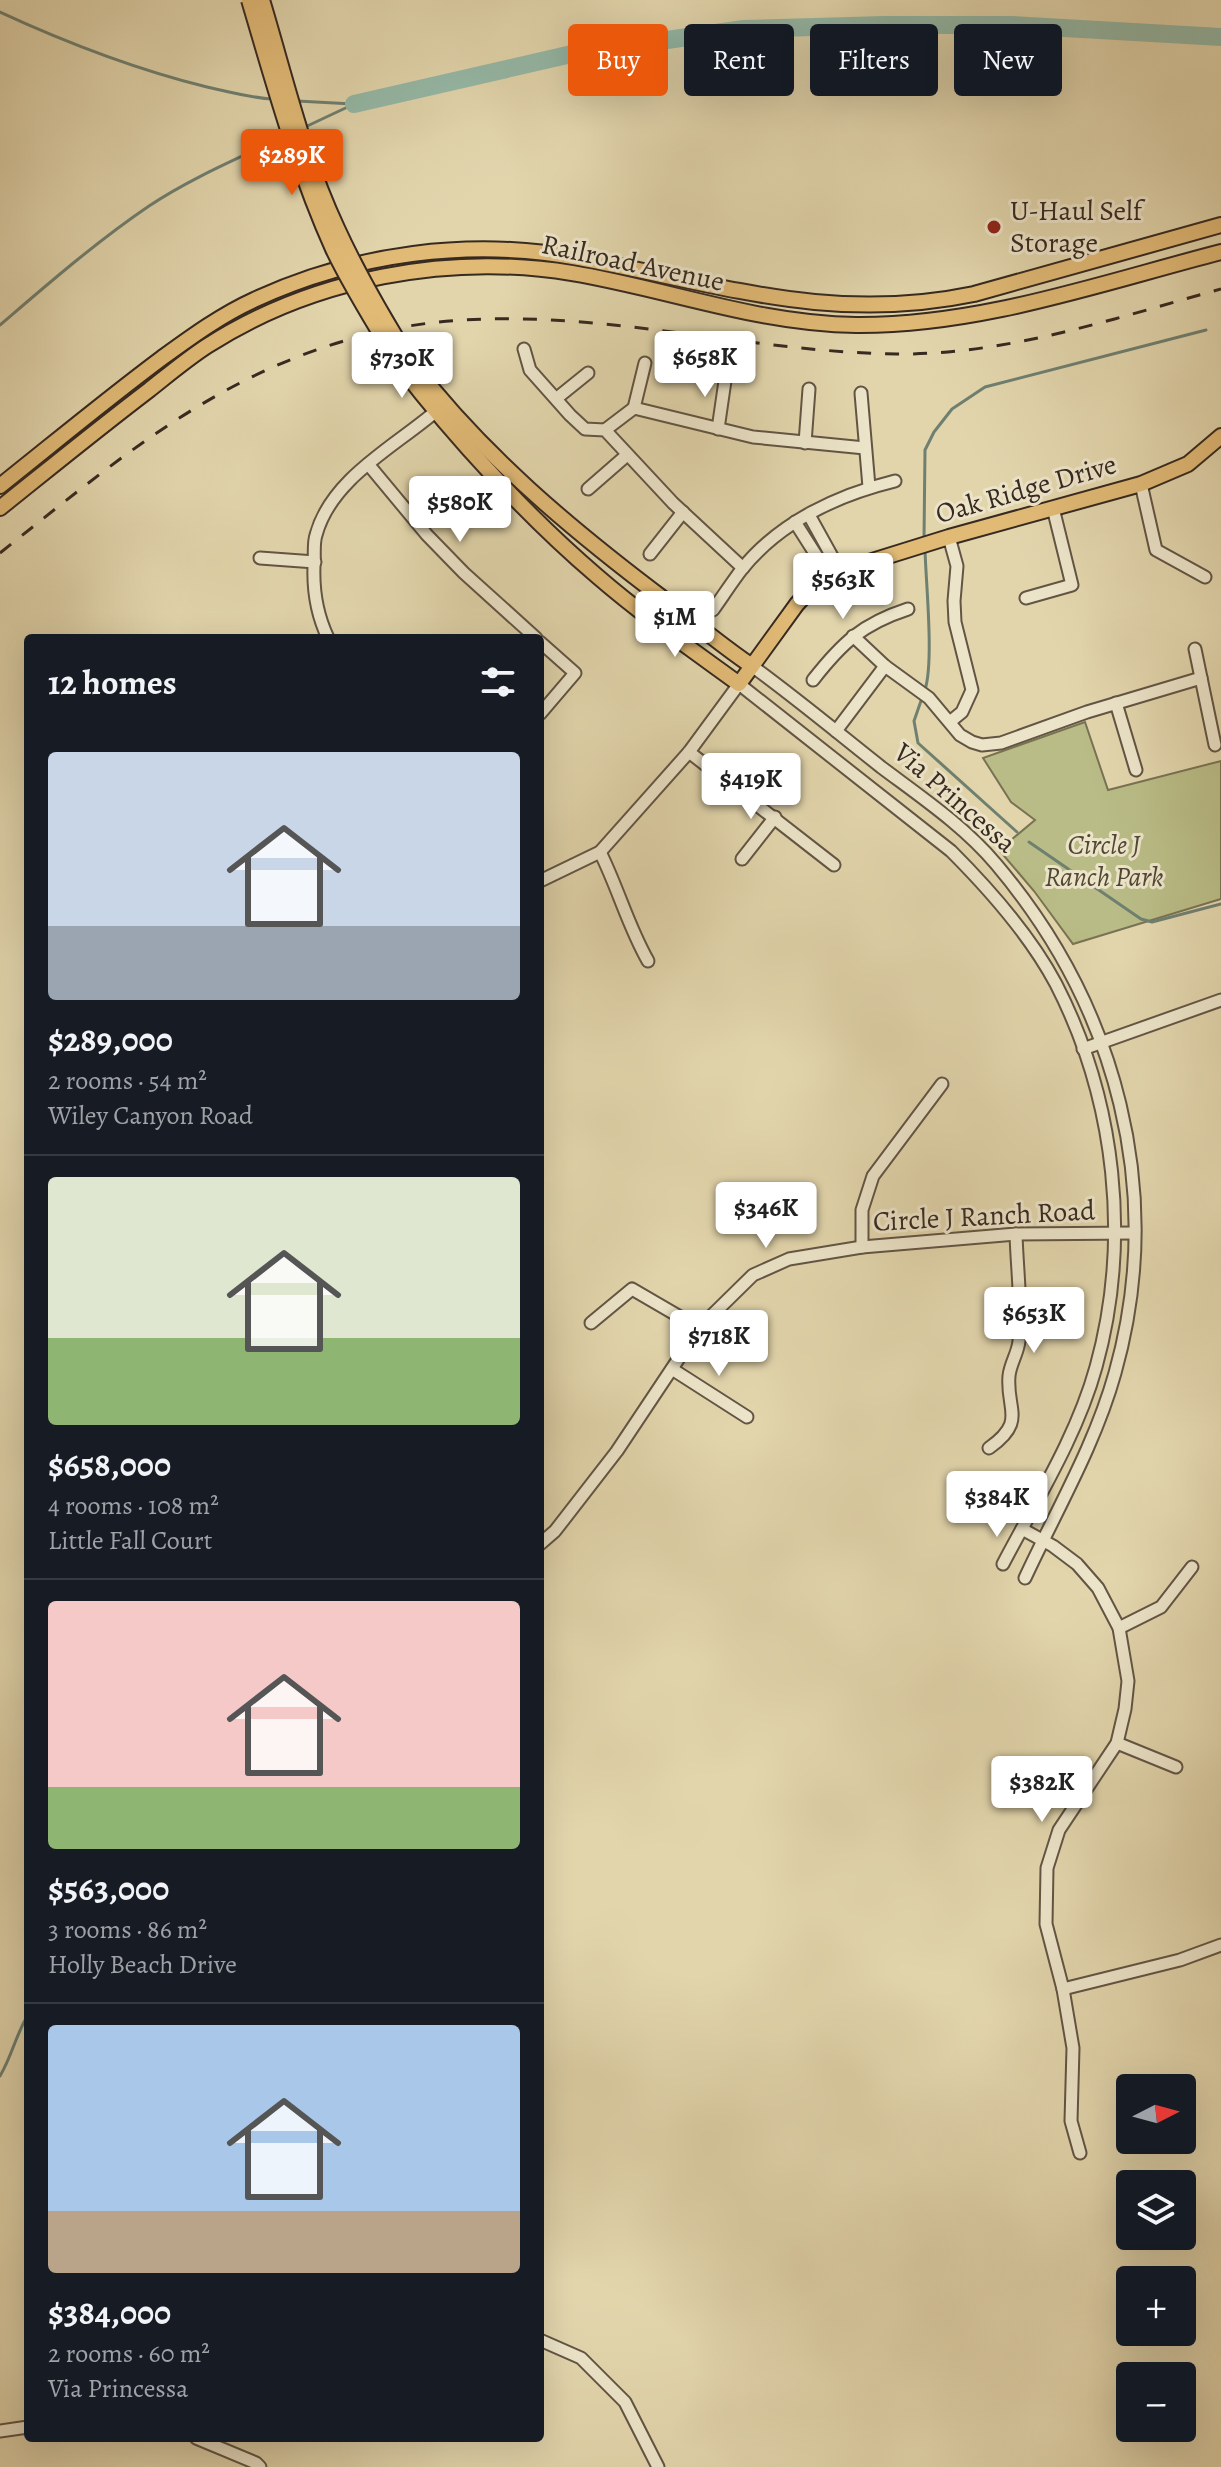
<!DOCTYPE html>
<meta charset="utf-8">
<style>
body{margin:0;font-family:Alegreya,serif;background:#20242c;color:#f1f3f6;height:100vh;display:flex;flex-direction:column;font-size:30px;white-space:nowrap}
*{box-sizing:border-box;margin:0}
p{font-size:26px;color:#9ea1a6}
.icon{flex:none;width:44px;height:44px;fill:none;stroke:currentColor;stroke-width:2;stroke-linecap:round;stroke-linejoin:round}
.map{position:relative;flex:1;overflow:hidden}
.side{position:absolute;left:24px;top:634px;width:520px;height:1808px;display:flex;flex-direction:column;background:#171b24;border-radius:8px;box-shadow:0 8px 32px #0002}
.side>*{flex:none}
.guide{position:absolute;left:568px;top:24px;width:532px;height:72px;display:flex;gap:16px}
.needle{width:52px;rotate:84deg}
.tools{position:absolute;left:1116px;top:2074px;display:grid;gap:16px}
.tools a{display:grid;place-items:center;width:80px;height:80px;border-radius:8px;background:#171b24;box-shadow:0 8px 32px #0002;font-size:40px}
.price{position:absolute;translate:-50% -68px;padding:0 18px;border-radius:8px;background:#fff;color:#222;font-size:26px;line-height:52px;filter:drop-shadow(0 2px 4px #0008)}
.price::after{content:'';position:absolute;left:50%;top:48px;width:24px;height:18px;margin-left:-12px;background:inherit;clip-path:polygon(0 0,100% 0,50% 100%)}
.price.current{background:#ea580c;color:#fff}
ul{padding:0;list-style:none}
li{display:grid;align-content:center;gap:16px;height:424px;padding:0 24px}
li+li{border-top:2px solid #363941}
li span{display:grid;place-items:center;height:248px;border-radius:8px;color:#555}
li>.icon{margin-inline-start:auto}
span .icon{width:144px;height:144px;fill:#fffc;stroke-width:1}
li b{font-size:34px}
h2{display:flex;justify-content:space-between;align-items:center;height:96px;padding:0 24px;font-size:34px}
.pill{padding:0 28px;border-radius:8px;background:#171b24;box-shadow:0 8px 32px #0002;font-size:28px;line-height:72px}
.pill.current{background:#ea580c;color:#fff}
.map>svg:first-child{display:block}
</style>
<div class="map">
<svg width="1221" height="2467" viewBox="0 0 1221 2467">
<rect width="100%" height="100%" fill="#e2d5ac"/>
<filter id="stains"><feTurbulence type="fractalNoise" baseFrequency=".0025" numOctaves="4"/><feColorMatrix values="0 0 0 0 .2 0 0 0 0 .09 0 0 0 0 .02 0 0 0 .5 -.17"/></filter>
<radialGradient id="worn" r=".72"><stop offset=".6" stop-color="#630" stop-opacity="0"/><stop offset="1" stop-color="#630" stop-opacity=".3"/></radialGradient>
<polygon fill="#b9bc86" stroke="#787354" stroke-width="2" points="1085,722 1108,790 1221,761 1221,899 1073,944 1034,891 999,850 1035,820 1011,802 983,758"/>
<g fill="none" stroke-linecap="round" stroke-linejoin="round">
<g stroke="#6f8071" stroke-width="3">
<path d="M0 12C67 43 135 69 207 87 229 92 251 98 273 99"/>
<polyline points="297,101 353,104"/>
<polyline points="303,128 354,104"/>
<path d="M0 325C48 284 96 242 149 206 191 178 239 158 285 136"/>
<polyline points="924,539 925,450 934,432 952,409 985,387 1206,330"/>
<path d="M925 550C926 585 934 661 925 690"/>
<polyline points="922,698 914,721 918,743 1017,832"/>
<polyline points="1029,842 1141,919 1152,922 1221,904"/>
<path d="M0 2076C12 2056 16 2034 28 2015"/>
</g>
<polyline stroke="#95b9a7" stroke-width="18" points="354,104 576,53 744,29 884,25 1012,25 1221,37"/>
<g stroke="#625544" stroke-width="15">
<g id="minor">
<polyline points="524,349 530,370 570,415 585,429 605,430 673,503 743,568"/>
<polyline points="861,393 869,487"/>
<polyline points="557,398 588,373"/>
<polyline points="634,408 645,363"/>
<polyline points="718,429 726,374"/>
<polyline points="605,430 634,408 753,437 865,448"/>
<polyline points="805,443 809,389"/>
<polyline points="368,464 427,535 464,573 536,638"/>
<polyline points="1141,484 1156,550 1205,577"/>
<polyline points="588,489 627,455"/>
<polyline points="809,515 840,571"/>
<polyline points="795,522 830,577"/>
<polyline points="949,537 957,566 954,601 955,622 972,690 962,712 951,721"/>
<polyline points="650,554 683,512"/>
<polyline points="260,558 315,562"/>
<polyline points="1026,598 1072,585 1053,508"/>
<path d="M713 610C723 596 732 582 742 569 780 522 838 495 895 481"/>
<polyline points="853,636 885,666 929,698 960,735 972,742 982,745 1001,743 1087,712 1201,678"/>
<path d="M328 638C317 615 313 592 314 566 315 556 313 544 316 535 331 479 394 447 435 412"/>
<polyline points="540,642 575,673 540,714"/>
<polyline points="1195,649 1215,745"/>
<path d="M752 666C796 698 838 733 881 767 921 797 964 826 996 864 1117 1007 1166 1192 1115 1373 1095 1445 1056 1511 1025 1578"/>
<path d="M813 680C842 643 862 624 908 609"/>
<polyline points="1116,703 1136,770"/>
<polyline points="836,731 885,666"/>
<polyline points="689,752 834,865"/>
<path d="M600 852C618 888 628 926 648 961"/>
<polyline points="742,859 775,817"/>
<path d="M540 881 600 852 689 752 739 684 951 851C990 890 1030 935 1056 984 1116 1101 1131 1241 1096 1367 1077 1436 1036 1501 1003 1564"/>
<polyline points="1083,1049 1221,1000"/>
<polyline points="862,1247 862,1210 873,1176 942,1084"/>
<polyline points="591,1323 632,1289 699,1328"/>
<polyline points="672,1369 747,1417"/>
<path d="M989 1448C1027 1421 1006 1410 1009 1376 1010 1364 1018 1353 1019 1341 1022 1306 1017 1269 1016 1234"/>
<polyline points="1022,1529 1053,1546 1077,1564 1098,1588 1119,1628 1128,1681 1125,1709 1117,1743 1059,1830 1047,1868 1046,1924 1063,1989 1073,2048 1071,2121 1080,2153"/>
<polyline points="540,1544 555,1531 617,1451 699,1328 753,1275 789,1259 862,1247 1016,1234 1134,1233"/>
<polyline points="1119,1628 1161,1607 1192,1567"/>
<polyline points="1117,1743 1176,1767"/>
<polyline points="1063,1989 1180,1960 1221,1945"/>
<polyline points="540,2340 581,2358 625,2402 658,2467"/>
<polyline points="0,2431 28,2427"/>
<polyline points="196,2438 256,2463 260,2467"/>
</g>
</g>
<g stroke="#372a21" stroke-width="18">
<g id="major">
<path d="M411 362C482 455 572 530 665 600 694 622 722 646 752 666"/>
<path d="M400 366C455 438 528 517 597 576 642 615 691 649 739 684L797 604 813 587 840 571 949 537 1141 484 1188 464 1221 436"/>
<path d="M0 486C54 443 107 399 162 358 191 337 221 315 254 300 355 253 470 238 579 258 719 284 830 324 974 294L1221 225"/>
<path d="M0 508C50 468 99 428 149 390 168 375 187 359 207 346 313 278 448 253 572 273 668 289 758 324 856 325 980 326 1101 283 1221 252"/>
</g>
</g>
<use href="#minor" stroke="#ece4c9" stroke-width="11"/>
<use href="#major" stroke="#e1ba76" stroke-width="14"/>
<path stroke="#372a21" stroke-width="3" stroke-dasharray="14 14" stroke-linecap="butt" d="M0 553C121 457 223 368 378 332 549 293 725 352 897 354 1008 355 1115 318 1221 289"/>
<g stroke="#372a21" stroke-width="18" stroke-linecap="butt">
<g id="major-bridge">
<path d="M249 0C274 84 297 169 333 249 352 289 377 328 400 366"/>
<path d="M262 0C285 76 303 156 337 228 358 274 384 319 411 362"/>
</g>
</g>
<use href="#major-bridge" stroke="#e1ba76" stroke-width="14"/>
</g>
<circle fill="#8f2418" stroke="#ece4c9" stroke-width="3" cx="994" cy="227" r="8"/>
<g text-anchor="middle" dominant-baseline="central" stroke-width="6" stroke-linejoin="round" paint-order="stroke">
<g font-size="28" fill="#372a21" stroke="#ece4c9" text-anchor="start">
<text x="1010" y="211">U-Haul Self<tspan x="1010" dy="32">Storage</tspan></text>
</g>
<g font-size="28" fill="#372a21" stroke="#ece4c9">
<text transform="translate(633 263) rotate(12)">Railroad Avenue</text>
<text transform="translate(1026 489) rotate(-16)">Oak Ridge Drive</text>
<text transform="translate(955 798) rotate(41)">Via Princessa</text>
<text transform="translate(984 1216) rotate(-3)">Circle J Ranch Road</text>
</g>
<g font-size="28" font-style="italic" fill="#514735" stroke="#ece4c9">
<text x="1104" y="845">Circle J<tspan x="1104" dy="32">Ranch Park</tspan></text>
</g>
</g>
<rect width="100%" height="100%" filter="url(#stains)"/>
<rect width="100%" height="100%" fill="url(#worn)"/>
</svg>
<div class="tools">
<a><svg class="needle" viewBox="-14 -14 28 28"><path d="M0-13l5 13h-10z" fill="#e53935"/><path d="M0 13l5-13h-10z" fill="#9ea1a6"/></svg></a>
<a><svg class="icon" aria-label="layers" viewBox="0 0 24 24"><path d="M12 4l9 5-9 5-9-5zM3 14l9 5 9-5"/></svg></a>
<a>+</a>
<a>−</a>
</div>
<b class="price current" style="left:292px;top:197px">$289K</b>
<b class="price" style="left:705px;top:399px">$658K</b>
<b class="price" style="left:402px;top:400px">$730K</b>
<b class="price" style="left:460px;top:544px">$580K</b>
<b class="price" style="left:843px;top:621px">$563K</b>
<b class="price" style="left:675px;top:659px">$1M</b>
<b class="price" style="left:751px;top:821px">$419K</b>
<b class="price" style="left:766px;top:1250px">$346K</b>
<b class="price" style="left:1034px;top:1355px">$653K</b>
<b class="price" style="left:719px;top:1378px">$718K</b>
<b class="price" style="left:997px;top:1539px">$384K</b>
<b class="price" style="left:1042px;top:1824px">$382K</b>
<div class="guide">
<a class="pill current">Buy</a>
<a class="pill">Rent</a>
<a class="pill">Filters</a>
<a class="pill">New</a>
</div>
<section class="side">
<h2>12 homes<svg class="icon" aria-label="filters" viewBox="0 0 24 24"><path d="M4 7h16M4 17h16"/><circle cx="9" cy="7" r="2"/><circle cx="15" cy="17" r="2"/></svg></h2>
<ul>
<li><span style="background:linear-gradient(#c9d6e8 70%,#9aa5b1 0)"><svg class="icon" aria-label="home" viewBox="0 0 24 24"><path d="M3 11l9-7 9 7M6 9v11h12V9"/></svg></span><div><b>$289,000</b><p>2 rooms · 54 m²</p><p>Wiley Canyon Road</p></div></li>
<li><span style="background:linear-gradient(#dfe7d0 65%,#8fb573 0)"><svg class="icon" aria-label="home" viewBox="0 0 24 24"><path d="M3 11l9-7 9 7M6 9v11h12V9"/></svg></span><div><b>$658,000</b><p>4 rooms · 108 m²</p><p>Little Fall Court</p></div></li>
<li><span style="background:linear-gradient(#f6c9c9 75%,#8fb573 0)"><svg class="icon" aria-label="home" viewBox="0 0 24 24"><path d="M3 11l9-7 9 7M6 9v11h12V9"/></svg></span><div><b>$563,000</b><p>3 rooms · 86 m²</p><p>Holly Beach Drive</p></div></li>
<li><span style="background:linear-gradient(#a9c7e8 75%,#b9a48a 0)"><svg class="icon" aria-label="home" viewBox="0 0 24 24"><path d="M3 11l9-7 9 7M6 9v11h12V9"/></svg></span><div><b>$384,000</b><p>2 rooms · 60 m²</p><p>Via Princessa</p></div></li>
</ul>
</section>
</div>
